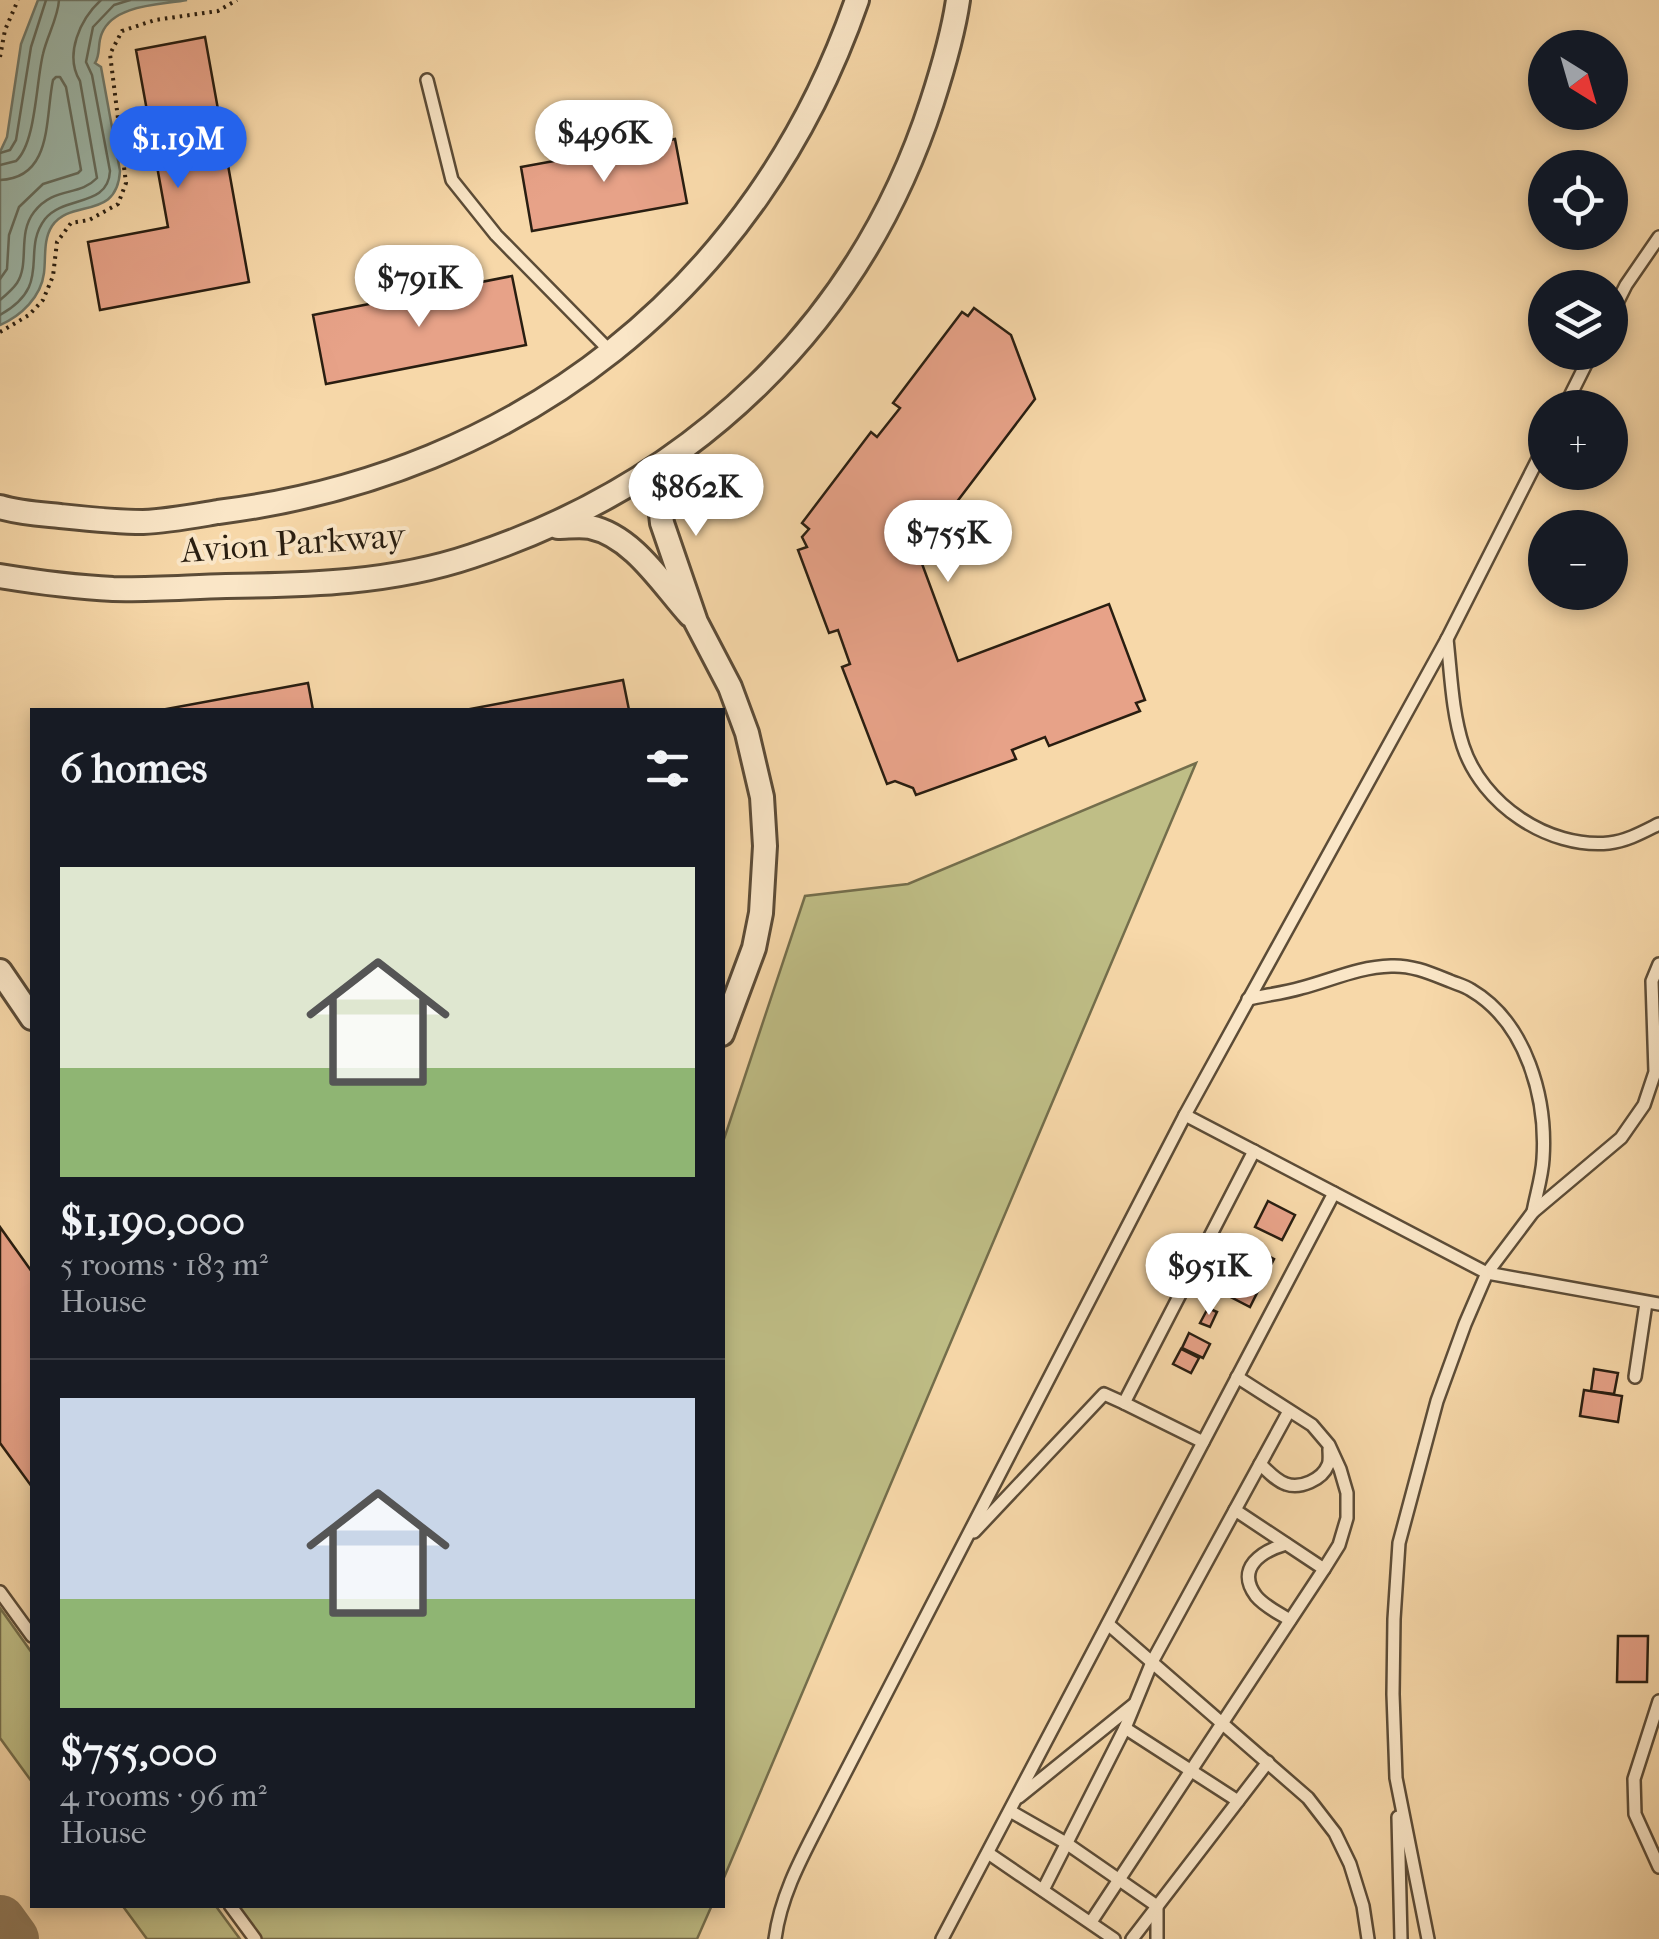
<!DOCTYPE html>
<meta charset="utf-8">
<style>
body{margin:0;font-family:"IM FELL French Canon",serif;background:#242831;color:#f1f3f6;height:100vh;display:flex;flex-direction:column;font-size:38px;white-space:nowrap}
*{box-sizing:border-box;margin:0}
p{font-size:32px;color:#9ea1a6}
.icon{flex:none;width:55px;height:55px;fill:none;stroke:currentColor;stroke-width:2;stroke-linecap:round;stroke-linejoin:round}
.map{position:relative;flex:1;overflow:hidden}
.side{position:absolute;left:30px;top:708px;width:695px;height:1200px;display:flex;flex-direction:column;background:#171b24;border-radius:0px;box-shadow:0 5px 15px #0003}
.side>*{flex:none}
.needle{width:65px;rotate:143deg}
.buttons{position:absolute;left:1528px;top:30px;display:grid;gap:20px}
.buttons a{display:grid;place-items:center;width:100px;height:100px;border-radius:50%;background:#171b24;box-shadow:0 5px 15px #0003;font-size:50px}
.price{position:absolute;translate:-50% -85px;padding:0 22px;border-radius:35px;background:#fff;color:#222;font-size:32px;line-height:65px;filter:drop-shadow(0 2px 5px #0008)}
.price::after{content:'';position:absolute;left:50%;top:60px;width:30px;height:22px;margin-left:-15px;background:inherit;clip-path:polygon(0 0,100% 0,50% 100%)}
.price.active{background:#2563eb;color:#fff}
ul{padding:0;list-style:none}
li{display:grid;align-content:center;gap:20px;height:530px;padding:0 30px}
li+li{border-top:2px solid #363941}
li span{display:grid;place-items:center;height:310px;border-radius:0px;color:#555}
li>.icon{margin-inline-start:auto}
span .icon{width:180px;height:180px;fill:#fffc;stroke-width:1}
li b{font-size:42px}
h2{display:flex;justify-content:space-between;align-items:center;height:120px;padding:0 30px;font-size:42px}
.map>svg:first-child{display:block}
</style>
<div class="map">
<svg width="1659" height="1939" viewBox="0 0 1659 1939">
<rect width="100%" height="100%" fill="#f7d8a9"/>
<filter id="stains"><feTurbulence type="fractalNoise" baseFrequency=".002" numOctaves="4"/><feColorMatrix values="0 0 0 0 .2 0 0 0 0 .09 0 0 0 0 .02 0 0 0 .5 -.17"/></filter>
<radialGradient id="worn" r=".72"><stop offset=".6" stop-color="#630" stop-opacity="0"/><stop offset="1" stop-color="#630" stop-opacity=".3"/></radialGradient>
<g fill="#bfbe86" stroke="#746e4c" stroke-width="2.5">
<polygon points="1196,763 723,1880 723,1142 805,896 908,884"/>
<polygon points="0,1608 32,1653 32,1782 0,1738"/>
<polygon points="122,1905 215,1905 240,1939 147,1939"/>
<polygon points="230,1905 712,1905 697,1939 255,1939"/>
</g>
<path fill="#9db9ac" stroke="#6f7b6e" stroke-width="2.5" d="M38 0H187C161 5 114 4 102 33 97 44 101 54 95 63L101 67 120 171C117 221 71 198 52 226 43 240 46 257 44 273 41 297 21 316 0 325V152L7 137 21 44Z"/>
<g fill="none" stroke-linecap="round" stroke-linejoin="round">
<g stroke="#636c5e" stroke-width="2.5">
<polyline points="0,153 10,150 16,140 31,47 46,0"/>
<path d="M0 165 16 161C36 143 36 82 43 54 47 36 58 18 59 0"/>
<path d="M0 180C53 178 45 118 53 80L56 77H60L66 87 81 170 78 173 43 184 19 207 9 235 7 269 0 279"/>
<path d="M0 300C6 295 13 289 17 283 30 263 17 234 34 212 54 186 79 197 97 178L80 81C64 55 80 19 101 0"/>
<path d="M0 315C54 285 20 252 45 219 64 195 108 208 110 171L92 75 86 62 93 27 114 5 130 0"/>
</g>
<polyline stroke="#907b5d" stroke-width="52" points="0,1921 13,1939"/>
</g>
<g fill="#e7a288" stroke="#291e11" stroke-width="2.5">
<polygon points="205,37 249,282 100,310 88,242 168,227 136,50"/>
<polygon points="675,139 687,203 532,231 521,167"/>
<polygon points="512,276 526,345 326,384 313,315"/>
<polygon points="974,308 1011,335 1035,399 918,553 958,661 1109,604 1145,700 1136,703 1140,711 1049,746 1045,737 1012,750 1016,759 916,795 913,788 895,781 887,784 842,667 850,664 838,630 829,633 798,550 807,547 802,537 809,529 802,523 871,432 877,437 900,408 893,403 962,312 968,316"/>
<polygon points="623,680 629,710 465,710"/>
<polygon points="308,683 313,710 161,710"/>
<polygon points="1268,1201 1295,1215 1282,1240 1255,1227"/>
<polygon points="0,1227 32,1272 32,1487 0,1443"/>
<polygon points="1246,1244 1274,1259 1250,1307 1221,1292"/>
<polygon points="1208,1308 1217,1312 1210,1327 1200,1323"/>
<polygon points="1189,1333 1210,1344 1203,1358 1182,1348"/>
<polygon points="1181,1349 1199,1358 1191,1373 1173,1364"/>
<polygon points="1594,1369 1618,1373 1614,1394 1591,1391"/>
<polygon points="1584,1390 1622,1396 1618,1422 1580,1416"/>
<polygon points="1618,1636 1648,1636 1647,1682 1617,1682"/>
</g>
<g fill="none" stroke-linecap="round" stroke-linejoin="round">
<g stroke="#5c4c37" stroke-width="16">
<g id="service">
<polyline points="427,80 452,180 496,235 611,352"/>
<polyline points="1610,317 1626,285 1659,237"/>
<polyline points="1564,408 1592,352"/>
<path d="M1447 639C1451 675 1452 712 1463 746 1482 804 1548 849 1609 843 1627 841 1643 832 1659 824"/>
<path d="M1248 999C1266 995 1284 993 1301 988 1332 980 1358 967 1391 966 1412 965 1430 973 1450 981 1457 984 1465 986 1471 990 1527 1023 1547 1099 1543 1159 1542 1177 1536 1195 1533 1212"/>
<polyline points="1185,1115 1487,1273 1659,1304"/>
<polyline points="1635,1377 1646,1303"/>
<polyline points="1203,1442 1124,1403 1254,1151"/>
<path d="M1260 1464C1268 1471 1276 1481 1286 1484 1300 1489 1322 1480 1328 1465 1330 1461 1329 1454 1329 1449"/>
<polyline points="1235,1510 1324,1569"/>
<polyline points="974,1532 1104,1394 1124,1403"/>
<path d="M1286 1544C1262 1551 1235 1568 1256 1596 1265 1607 1279 1613 1290 1620"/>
<polyline points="0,1592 32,1636"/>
<polyline points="1108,1624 1308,1798 1335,1833 1350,1864 1363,1906 1368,1939"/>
<polyline points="1659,1701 1634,1779 1635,1814 1659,1867"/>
<polyline points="1125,1728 1238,1801"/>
<polyline points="1019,1797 1133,1705"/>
<polyline points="1010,1811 1066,1843 1157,1906 1157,1939"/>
<polyline points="1398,1817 1401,1939"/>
<polyline points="988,1853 1114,1939"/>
<polyline points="1043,1890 1125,1728 1152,1662 1289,1411"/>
<polyline points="230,1905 255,1939"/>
<polyline points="1091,1922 1324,1569 1339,1545 1347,1518 1347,1493 1340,1469 1329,1445 1312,1425 1237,1377"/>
<path d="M775 1939C781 1891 807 1848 828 1806L1185 1115 1447 639 1545 445"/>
<polyline points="942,1939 1334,1193"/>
<polyline points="1132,1939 1268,1762"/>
<polyline points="1428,1939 1396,1778 1393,1694 1394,1619 1399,1543 1437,1401 1465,1324 1487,1273 1533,1212 1621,1138 1644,1105 1655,1072 1652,981 1659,964"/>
</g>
</g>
<g stroke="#5c4c37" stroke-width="28">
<g id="minor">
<polyline points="676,454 664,483 660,505 662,523 696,622 730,687 747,733 762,797 765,846 761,913 754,948 722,1034"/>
<path d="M0 507C20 513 40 514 60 516 88 519 115 522 143 522 168 521 194 516 218 512 520 474 757 289 857 0"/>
<path d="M558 527C568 527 580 525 590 527 633 536 662 584 690 615"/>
<path d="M0 576C37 582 75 587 113 589 150 590 188 587 226 586 309 585 392 583 472 556 692 483 860 325 932 102 943 68 953 35 958 0"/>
<polyline points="0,971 32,1018"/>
</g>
</g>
<g stroke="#291e11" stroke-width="4" stroke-dasharray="2.5 5" stroke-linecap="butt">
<polyline points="0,57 5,30 18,0"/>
<polyline points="0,332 29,315 43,300 53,276 57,242 71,223 89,220 118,204 126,183 110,54 122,31 155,20 218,11 237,0"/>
</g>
<use href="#service" stroke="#fae6c7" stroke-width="11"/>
<use href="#minor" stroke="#fae6c7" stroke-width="22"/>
</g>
<g text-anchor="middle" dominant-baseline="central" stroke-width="8" stroke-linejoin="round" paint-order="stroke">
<g font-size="35" fill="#291e11" stroke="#fae6c7">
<text transform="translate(293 543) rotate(-4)">Avion Parkway</text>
</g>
</g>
<rect width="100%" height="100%" filter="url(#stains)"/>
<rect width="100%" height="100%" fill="url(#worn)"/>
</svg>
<div class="buttons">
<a><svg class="needle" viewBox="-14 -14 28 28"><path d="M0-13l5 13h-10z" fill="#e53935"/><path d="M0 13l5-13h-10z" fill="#9ea1a6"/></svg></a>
<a><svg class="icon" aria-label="locate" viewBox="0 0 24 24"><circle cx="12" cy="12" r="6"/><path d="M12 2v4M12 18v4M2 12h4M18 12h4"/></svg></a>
<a><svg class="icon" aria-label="layers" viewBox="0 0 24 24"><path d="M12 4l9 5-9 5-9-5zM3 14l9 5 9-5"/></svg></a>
<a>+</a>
<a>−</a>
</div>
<b class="price" style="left:604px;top:185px">$496K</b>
<b class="price active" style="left:178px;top:191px">$1.19M</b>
<b class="price" style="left:419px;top:330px">$791K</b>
<b class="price" style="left:696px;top:539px">$862K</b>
<b class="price" style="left:948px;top:585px">$755K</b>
<b class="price" style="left:1209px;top:1318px">$951K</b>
<section class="side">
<h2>6 homes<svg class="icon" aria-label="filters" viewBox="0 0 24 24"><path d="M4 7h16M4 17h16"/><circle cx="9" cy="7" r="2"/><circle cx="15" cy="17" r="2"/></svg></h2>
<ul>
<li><span style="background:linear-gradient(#dfe7d0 65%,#8fb573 0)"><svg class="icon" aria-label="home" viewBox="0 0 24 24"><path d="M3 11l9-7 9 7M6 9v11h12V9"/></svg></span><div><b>$1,190,000</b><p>5 rooms · 183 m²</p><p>House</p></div></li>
<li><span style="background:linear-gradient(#c9d6e8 65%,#8fb573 0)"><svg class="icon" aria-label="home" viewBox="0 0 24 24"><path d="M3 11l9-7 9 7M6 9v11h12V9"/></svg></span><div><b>$755,000</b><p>4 rooms · 96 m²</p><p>House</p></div></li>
</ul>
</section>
</div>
